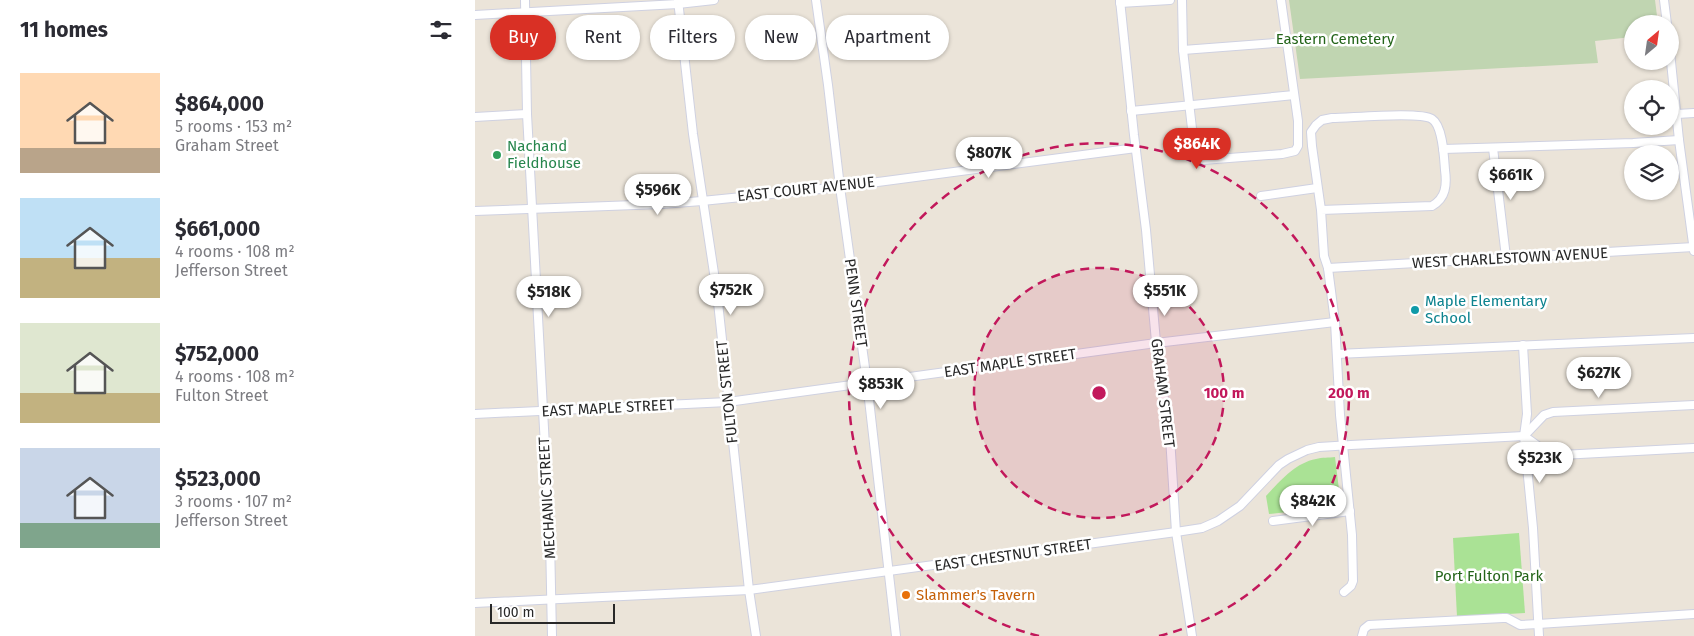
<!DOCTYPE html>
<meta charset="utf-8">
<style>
body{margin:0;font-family:"Fira Sans",sans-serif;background:#f2f2f3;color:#2b2b33;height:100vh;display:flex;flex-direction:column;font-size:19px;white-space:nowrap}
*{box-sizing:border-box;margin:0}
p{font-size:16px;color:#7c7c81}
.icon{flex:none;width:28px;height:28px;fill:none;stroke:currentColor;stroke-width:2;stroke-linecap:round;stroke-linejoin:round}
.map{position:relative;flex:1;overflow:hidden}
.side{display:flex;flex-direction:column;background:#fff;width:475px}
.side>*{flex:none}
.top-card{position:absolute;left:15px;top:15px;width:475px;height:45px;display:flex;gap:10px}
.needle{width:32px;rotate:29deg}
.fabs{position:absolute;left:1149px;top:15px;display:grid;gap:10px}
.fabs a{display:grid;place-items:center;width:55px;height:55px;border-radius:50%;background:#fff;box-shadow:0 1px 4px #0004;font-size:25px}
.scale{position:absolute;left:15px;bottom:12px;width:125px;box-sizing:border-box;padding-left:5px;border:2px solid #282828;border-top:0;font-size:14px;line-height:18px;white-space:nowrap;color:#282828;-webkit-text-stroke:4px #fff;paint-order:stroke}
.price{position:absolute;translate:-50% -42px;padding:0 11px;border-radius:18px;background:#fff;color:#222;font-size:16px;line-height:32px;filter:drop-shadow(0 1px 2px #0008)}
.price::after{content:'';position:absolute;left:50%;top:30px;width:15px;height:11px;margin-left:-8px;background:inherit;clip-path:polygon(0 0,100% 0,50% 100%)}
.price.selected{background:#d93025;color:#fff}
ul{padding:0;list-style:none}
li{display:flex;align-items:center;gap:15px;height:125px;padding:0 20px}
li span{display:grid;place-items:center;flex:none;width:140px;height:100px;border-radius:0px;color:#555}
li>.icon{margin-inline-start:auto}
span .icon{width:60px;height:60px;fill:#fffc;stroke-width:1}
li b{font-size:21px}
h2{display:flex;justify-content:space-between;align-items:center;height:60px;padding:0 20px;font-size:21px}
.pill{padding:0 18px;border-radius:22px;background:#fff;box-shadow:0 1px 4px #0004;font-size:18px;line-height:45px}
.pill.selected{background:#d93025;color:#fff}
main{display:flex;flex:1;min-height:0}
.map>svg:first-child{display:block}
</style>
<main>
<section class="side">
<h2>11 homes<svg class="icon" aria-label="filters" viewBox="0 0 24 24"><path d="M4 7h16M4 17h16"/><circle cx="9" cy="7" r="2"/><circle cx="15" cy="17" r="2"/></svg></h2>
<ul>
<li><span style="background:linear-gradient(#ffd9b3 75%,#b9a48a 0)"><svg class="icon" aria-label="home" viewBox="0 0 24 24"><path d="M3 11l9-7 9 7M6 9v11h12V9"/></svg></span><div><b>$864,000</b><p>5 rooms · 153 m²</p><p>Graham Street</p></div></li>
<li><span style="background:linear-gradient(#bfe0f5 60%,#c2b280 0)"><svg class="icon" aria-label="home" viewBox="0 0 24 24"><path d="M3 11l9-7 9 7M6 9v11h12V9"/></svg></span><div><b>$661,000</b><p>4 rooms · 108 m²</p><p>Jefferson Street</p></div></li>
<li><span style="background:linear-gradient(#dfe7d0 70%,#c2b280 0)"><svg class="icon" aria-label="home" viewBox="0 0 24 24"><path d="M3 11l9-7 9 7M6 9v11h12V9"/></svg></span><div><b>$752,000</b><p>4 rooms · 108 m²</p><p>Fulton Street</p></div></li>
<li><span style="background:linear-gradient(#c9d6e8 75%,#7fa58c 0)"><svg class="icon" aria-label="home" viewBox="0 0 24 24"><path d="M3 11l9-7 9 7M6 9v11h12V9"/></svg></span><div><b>$523,000</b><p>3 rooms · 107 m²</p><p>Jefferson Street</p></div></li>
</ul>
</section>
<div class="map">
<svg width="1219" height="636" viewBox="0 0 1219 636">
<rect width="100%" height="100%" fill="#ebe4d9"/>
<g fill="#aae295">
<path d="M860 457 866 506 794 514 791 496C805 481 820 463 841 459 847 457 854 458 860 457Z"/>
<polygon points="1044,533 1050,613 982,617 978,538"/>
</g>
<polygon fill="#c0d5b1" points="814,0 1180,0 1183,24 1158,24 1157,37 1120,41 1123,63 825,79"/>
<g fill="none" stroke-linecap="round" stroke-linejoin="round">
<g stroke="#cfd1e1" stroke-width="10">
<g id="minor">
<polyline points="50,0 52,114 75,539 77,636"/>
<polyline points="203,0 218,134 242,293 274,590 281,636"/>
<polyline points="341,0 353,85 365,187 392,382 421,636"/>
<polyline points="645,0 659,135 671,230 682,353 695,437 701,532 717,636"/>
<polyline points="707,0 708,50 719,146 724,158 728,160 807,154 820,151 823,146 823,121 806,0"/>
<polyline points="1189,0 1192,24"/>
<polyline points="645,3 695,0"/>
<polyline points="0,15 203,4 239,0"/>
<polyline points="708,50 812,42"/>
<polyline points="1195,52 1204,140 1219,251"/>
<polyline points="656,111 819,95"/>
<polyline points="1202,114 1219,113"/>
<polyline points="0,117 52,114"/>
<polyline points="1018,148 1031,257"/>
<polyline points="968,149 1158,143 1204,140"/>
<polyline points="786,196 842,188"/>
<path d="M846 210 957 206C971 198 972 185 970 170 969 158 968 126 957 119 945 111 875 118 857 118L847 120 841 125 836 132 837 146 846 210 849 256 853 268 860 322 865 415 877 535 878 581 876 586 869 592"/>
<polyline points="0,211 187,204 227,201 365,187 661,148"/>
<polyline points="853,268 1219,247"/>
<polyline points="1048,345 1052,414 1049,436 1058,528 1064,636"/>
<polyline points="862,354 1219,338"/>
<polyline points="0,414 253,402 681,343 860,322"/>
<polyline points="1049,436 1069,415 1078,412 1219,405"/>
<polyline points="1049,436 1070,451 1086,455 1219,448"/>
<polyline points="798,521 875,511"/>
<polyline points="0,603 274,590 701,532 727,528 743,521 765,506 804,465 813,459 832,450 844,447 876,445 1049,436"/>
<polyline points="887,636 889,629 894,625 1028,618 1032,618 1045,625 1063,624 1219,614"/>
</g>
</g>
<use href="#minor" stroke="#fff" stroke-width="8"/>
</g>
<circle cx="624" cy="393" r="125" fill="#c2185b" fill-opacity=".12"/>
<g fill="none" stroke="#c2185b" stroke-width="2.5" stroke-dasharray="9 6">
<circle cx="624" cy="393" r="125"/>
<path d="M564 636A250 250 0 1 1 684 636"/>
</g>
<circle fill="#2e9e5b" stroke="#fff" stroke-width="2" cx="22" cy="155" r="5"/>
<circle fill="#0f9aa8" stroke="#fff" stroke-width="2" cx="940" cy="310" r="5"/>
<circle fill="#e8710a" stroke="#fff" stroke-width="2" cx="431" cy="595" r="5"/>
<g text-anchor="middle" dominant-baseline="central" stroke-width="5" stroke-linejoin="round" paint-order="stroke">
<g font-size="15" fill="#236419" stroke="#fff">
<text x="860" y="39">Eastern Cemetery</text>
<text x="1014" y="576">Port Fulton Park</text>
</g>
<g font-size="15" fill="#27864d" stroke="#fff" text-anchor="start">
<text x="32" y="146">Nachand<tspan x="32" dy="17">Fieldhouse</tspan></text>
</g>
<g font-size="15" fill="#282828" stroke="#fff">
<text transform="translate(331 189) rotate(-6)">EAST COURT AVENUE</text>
<text transform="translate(1035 258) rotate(-3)">WEST CHARLESTOWN AVENUE</text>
<text transform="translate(381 303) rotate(82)">PENN STREET</text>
<text transform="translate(535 363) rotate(-8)">EAST MAPLE STREET</text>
<text transform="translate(252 392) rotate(-96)">FULTON STREET</text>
<text transform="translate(688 393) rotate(83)">GRAHAM STREET</text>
<text transform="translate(133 408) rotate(-3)">EAST MAPLE STREET</text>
<text transform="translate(72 498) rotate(-93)">MECHANIC STREET</text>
<text transform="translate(538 555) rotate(-8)">EAST CHESTNUT STREET</text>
</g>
<g font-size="15" fill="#0d838f" stroke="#fff" text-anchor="start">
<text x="950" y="301">Maple Elementary<tspan x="950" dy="17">School</tspan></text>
</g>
<g font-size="15" fill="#c56008" stroke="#fff" text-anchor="start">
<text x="441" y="595">Slammer's Tavern</text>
</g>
</g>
<circle cx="624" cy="393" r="8" fill="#c2185b" stroke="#fff" stroke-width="2.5"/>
<g font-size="15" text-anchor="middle" font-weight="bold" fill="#c2185b" stroke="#fff" stroke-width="5" stroke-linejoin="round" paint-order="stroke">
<text x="749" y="398">100 m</text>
<text x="874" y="398">200 m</text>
</g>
</svg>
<div class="fabs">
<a><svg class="needle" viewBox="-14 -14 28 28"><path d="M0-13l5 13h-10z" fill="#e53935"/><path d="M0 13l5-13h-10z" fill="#7c7c81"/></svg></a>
<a><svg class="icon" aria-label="locate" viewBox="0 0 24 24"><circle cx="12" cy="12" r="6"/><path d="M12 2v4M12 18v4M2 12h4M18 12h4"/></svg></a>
<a><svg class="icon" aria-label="layers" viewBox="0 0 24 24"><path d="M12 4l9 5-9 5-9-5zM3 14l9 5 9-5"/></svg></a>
</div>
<div class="scale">100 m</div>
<b class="price selected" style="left:722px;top:170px">$864K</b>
<b class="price" style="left:514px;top:179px">$807K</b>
<b class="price" style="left:1036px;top:201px">$661K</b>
<b class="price" style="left:183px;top:216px">$596K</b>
<b class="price" style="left:256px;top:316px">$752K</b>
<b class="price" style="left:690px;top:317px">$551K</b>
<b class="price" style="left:74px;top:318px">$518K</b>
<b class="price" style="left:1124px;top:399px">$627K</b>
<b class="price" style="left:406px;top:410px">$853K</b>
<b class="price" style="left:1065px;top:484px">$523K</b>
<b class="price" style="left:838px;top:527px">$842K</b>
<div class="top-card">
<a class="pill selected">Buy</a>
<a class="pill">Rent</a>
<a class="pill">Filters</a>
<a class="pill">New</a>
<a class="pill">Apartment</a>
</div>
</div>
</main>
